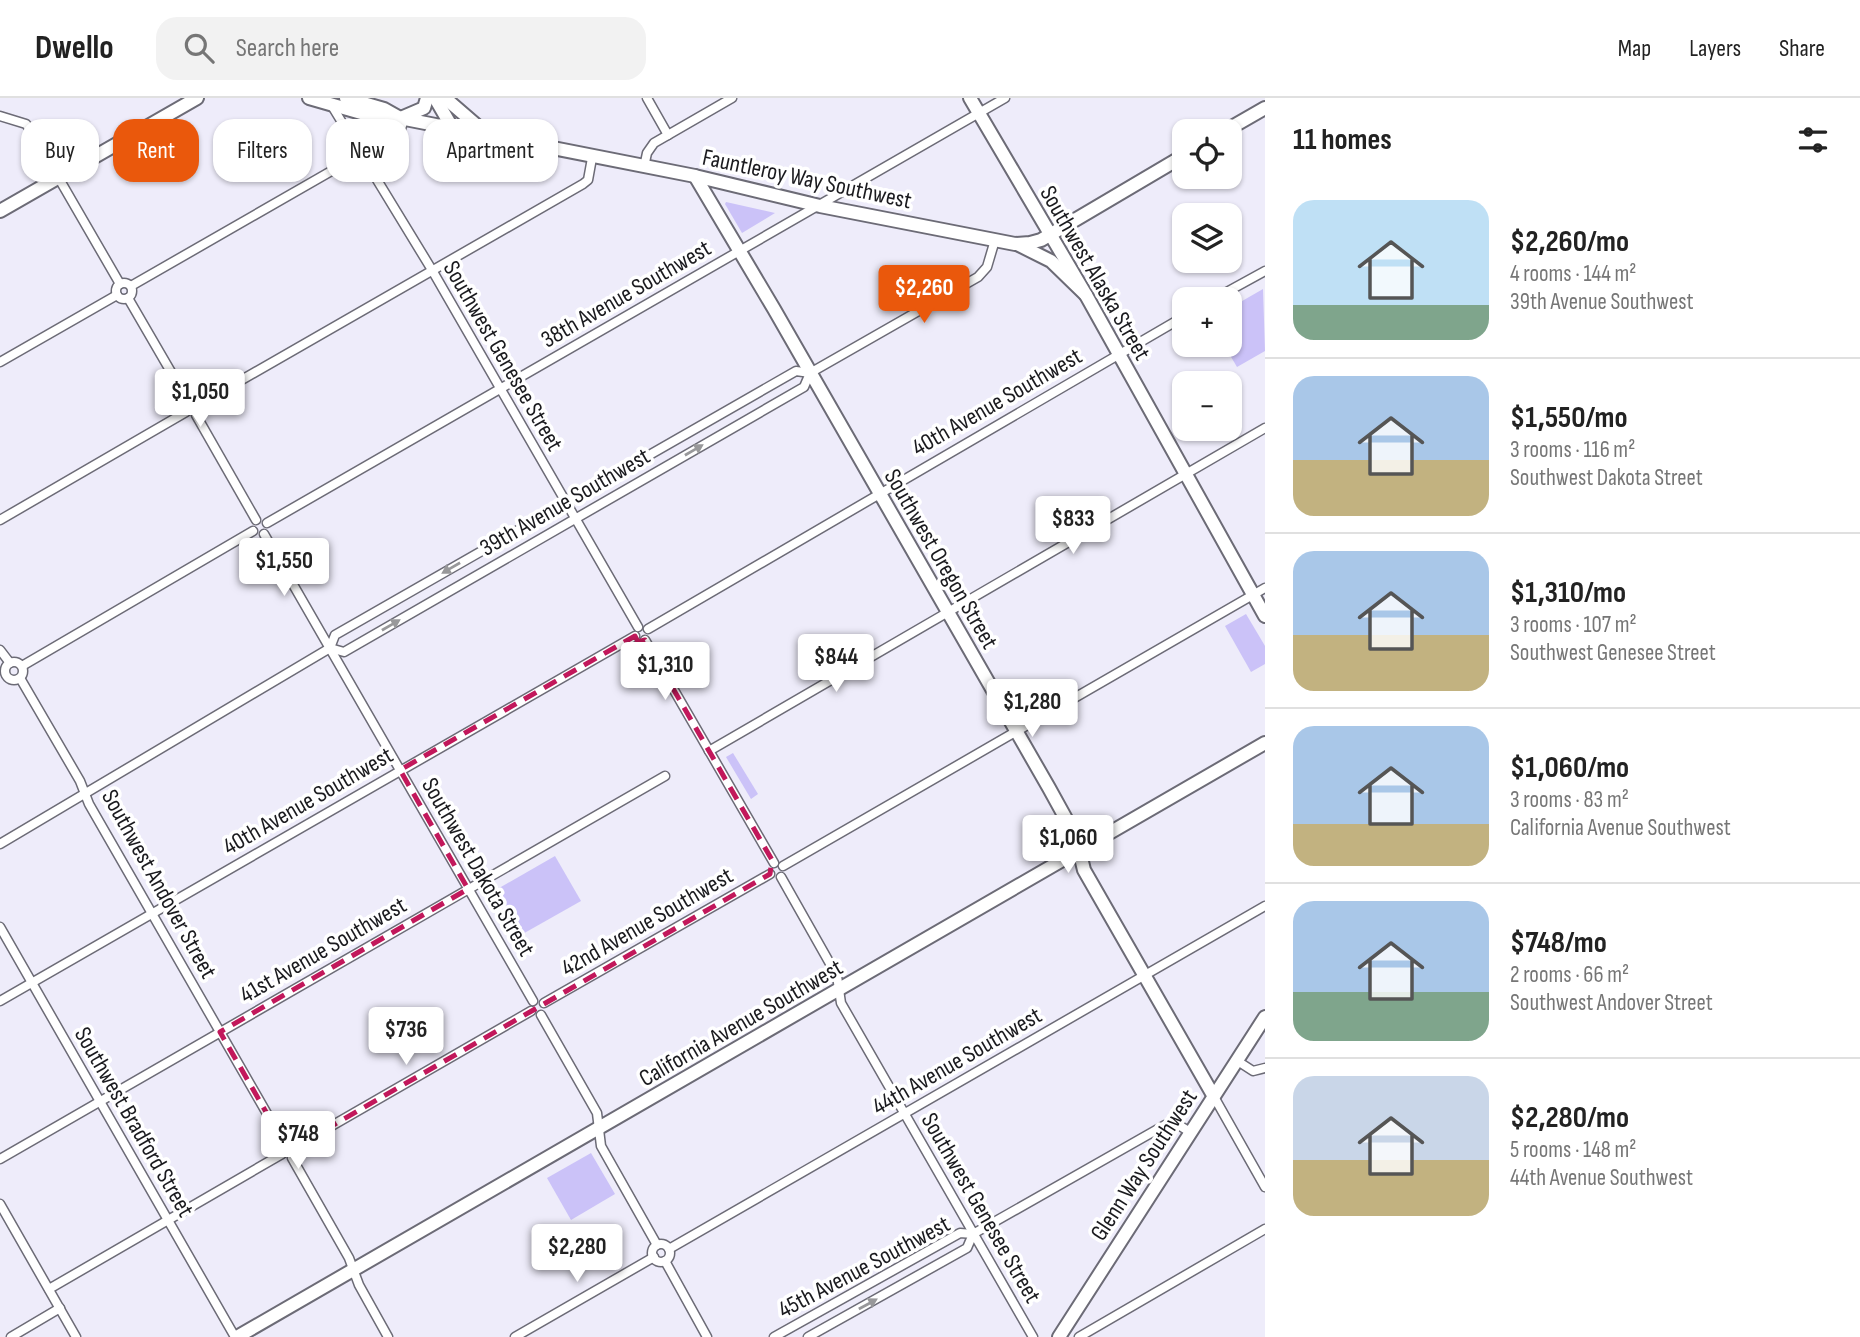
<!DOCTYPE html>
<meta charset="utf-8">
<style>
body{margin:0;font-family:"Sofia Sans Condensed",sans-serif;background:#f2f2f2;color:#222;height:100vh;display:flex;flex-direction:column;font-size:26px;white-space:nowrap}
*{box-sizing:border-box;margin:0}
p{font-size:23px;color:#767676}
.icon{flex:none;width:38px;height:38px;fill:none;stroke:currentColor;stroke-width:2;stroke-linecap:round;stroke-linejoin:round}
.map{position:relative;flex:1;overflow:hidden}
.side{display:flex;flex-direction:column;background:#fff;width:595px}
.side>*{flex:none}
.top-card{position:absolute;left:21px;top:21px;width:665px;height:63px;display:flex;gap:14px}
.controls{position:absolute;left:1172px;top:21px;display:grid;gap:14px}
.controls a{display:grid;place-items:center;width:70px;height:70px;border-radius:14px;background:#fff;box-shadow:0 2px 5px #0004;font-size:35px}
.price{position:absolute;translate:-50% -60px;padding:0 16px;border-radius:7px;background:#fff;color:#222;font-size:23px;line-height:46px;filter:drop-shadow(0 2px 4px #0008)}
.price::after{content:'';position:absolute;left:50%;top:42px;width:21px;height:16px;margin-left:-10px;background:inherit;clip-path:polygon(0 0,100% 0,50% 100%)}
.price.current{background:#ea580c;color:#fff}
ul{padding:0;list-style:none}
li{display:flex;align-items:center;gap:21px;height:175px;padding:0 28px}
li+li{border-top:2px solid #e0e0e0}
li span{display:grid;place-items:center;flex:none;width:196px;height:140px;border-radius:21px;color:#555}
li>.icon{margin-inline-start:auto}
span .icon{width:84px;height:84px;fill:#fffc;stroke-width:1}
li b{font-size:30px}
h2{display:flex;justify-content:space-between;align-items:center;height:84px;padding:0 28px;font-size:30px}
.tag{padding:0 24px;border-radius:21px;background:#fff;box-shadow:0 2px 5px #0004;font-size:24px;line-height:63px}
.tag.current{background:#ea580c;color:#fff}
header{display:flex;align-items:center;gap:42px;box-sizing:border-box;height:98px;padding:0 35px;background:#fff;border-bottom:2px solid #e0e0e0}
header strong{font-size:33px}
nav{display:flex;gap:38px;margin-inline-start:auto;font-size:24px}
.search{width:490px;height:63px;background:#f2f2f2;display:flex;align-items:center;gap:18px;box-sizing:border-box;padding:0 24px;border-radius:21px;color:#767676;font-size:26px}
main{display:flex;flex:1;min-height:0}
.map>svg:first-child{display:block}
</style>
<header>
<strong>Dwello</strong>
<div class="search"><svg class="icon" aria-label="search" viewBox="0 0 24 24"><circle cx="10" cy="10" r="6"/><path d="M15 15l6 6"/></svg>Search here</div>
<nav><a>Map</a><a>Layers</a><a>Share</a></nav>
</header>
<main>
<div class="map">
<svg width="1265" height="1239" viewBox="0 0 1265 1239">
<rect width="100%" height="100%" fill="#eeecfa"/>
<g fill="#cbc2f8">
<polygon points="726,104 775,115 742,135 725,106"/>
<polygon points="1263,191 1265,253 1237,269 1224,247 1230,247 1230,210"/>
<polygon points="1246,516 1265,548 1265,566 1251,574 1225,528"/>
<polygon points="733,655 758,696 751,701 726,659"/>
<polygon points="555,758 581,803 512,842 487,797"/>
<polygon points="591,1055 615,1096 571,1122 547,1080"/>
</g>
<g fill="none" stroke-linecap="round" stroke-linejoin="round">
<g stroke="#6c6b76" stroke-width="11">
<g id="street">
<polyline points="647,0 668,37"/>
<polyline points="332,8 432,172 638,529"/>
<polyline points="0,18 26,26 32,34 120,186"/>
<polyline points="644,69 647,55 654,45 732,0"/>
<circle cx="124" cy="193" r="8"/>
<path d="M131 188 354 60C365 57 390 47 398 38 401 34 402 26 404 21"/>
<polyline points="128,200 189,305"/>
<polyline points="1214,201 1265,173"/>
<polyline points="0,264 117,197"/>
<polyline points="198,307 583,86 588,82 592,60"/>
<polyline points="196,317 256,422"/>
<polyline points="0,422 186,314"/>
<polyline points="267,425 1005,0"/>
<polyline points="264,436 533,903"/>
<polyline points="648,531 1185,218"/>
<polyline points="645,542 774,765"/>
<polyline points="330,550 344,554 804,289 810,275 978,179 987,169 995,142"/>
<polyline points="0,552 10,565"/>
<circle cx="14" cy="573" r="9"/>
<polyline points="22,568 253,433"/>
<polyline points="20,580 80,683 89,706 285,1047"/>
<polyline points="709,653 1265,330"/>
<polyline points="0,746 330,550 335,537 796,273 810,275"/>
<polyline points="783,768 1265,490"/>
<polyline points="781,779 837,878 841,905 1033,1239"/>
<polyline points="0,829 235,1239"/>
<polyline points="0,903 635,538"/>
<polyline points="544,905 770,776"/>
<polyline points="541,917 597,1015 601,1048 657,1147"/>
<polyline points="1236,962 1253,973 1265,970"/>
<polyline points="1213,997 1265,1089"/>
<polyline points="295,1049 531,913"/>
<polyline points="292,1060 349,1160 359,1187 388,1239"/>
<polyline points="0,1061 665,678"/>
<polyline points="0,1106 76,1239"/>
<circle cx="661" cy="1155" r="9"/>
<polyline points="669,1151 1265,808"/>
<polyline points="665,1163 707,1239"/>
<polyline points="49,1191 282,1056"/>
<polyline points="11,1239 60,1210"/>
<polyline points="515,1239 654,1159"/>
<polyline points="774,1239 960,1135 973,1136"/>
<polyline points="808,1239 967,1150 973,1136 1165,1027 1177,1026 1190,1034"/>
<polyline points="1079,1239 1265,1131"/>
</g>
</g>
<g stroke="#6c6b76" stroke-width="16">
<g id="secondary">
<polyline points="435,0 453,31"/>
<polyline points="445,0 489,38"/>
<polyline points="970,0 1086,197 1265,518"/>
<polyline points="695,78 774,211 1049,690 1076,739 1084,772 1213,997"/>
<polyline points="0,113 197,0"/>
<polyline points="237,1239 1265,645"/>
<polyline points="1059,1239 1265,919"/>
</g>
</g>
<g stroke="#6c6b76" stroke-width="16">
<g id="primary">
<polyline points="309,0 382,21 400,20 695,78 820,108 1015,146 1030,145 1041,142 1185,57"/>
<polyline points="346,0 384,11 400,20"/>
<polyline points="403,19 424,10 427,0"/>
<polyline points="1225,33 1265,10"/>
<polyline points="1019,147 1051,163 1086,197"/>
</g>
</g>
<use href="#street" stroke="#fff" stroke-width="8"/>
<use href="#secondary" stroke="#fff" stroke-width="12"/>
<use href="#primary" stroke="#fff" stroke-width="12"/>
</g>
<defs><path id="oneway-solid" d="M-6-.8H1V-3.2L6.5 0L1 3.2V.8H-6Z" transform="scale(1.75)"/></defs>
<g fill="#98989a">
<use href="#oneway-solid" transform="translate(694 352) rotate(-30)"/>
<use href="#oneway-solid" transform="translate(451 470) rotate(150)"/>
<use href="#oneway-solid" transform="translate(391 527) rotate(-30)"/>
<use href="#oneway-solid" transform="translate(868 1206) rotate(-29)"/>
</g>
<path fill="none" stroke="#c2185b" stroke-width="5" stroke-dasharray="14 9" stroke-linejoin="round" d="M635 538 638 544 645 542 772 762 770 776 295 1049 291 1043 285 1047 220 934 468 791 400 672Z"/>
<g text-anchor="middle" dominant-baseline="central" stroke-width="7" stroke-linejoin="round" paint-order="stroke">
<g font-size="24" fill="#1a1a1e" stroke="#fff">
<text transform="translate(807 81) rotate(12)">Fauntleroy Way Southwest</text>
<text transform="translate(1095 175) rotate(60)">Southwest Alaska Street</text>
<text transform="translate(626 196) rotate(-30)">38th Avenue Southwest</text>
<text transform="translate(503 258) rotate(60)">Southwest Genesee Street</text>
<text transform="translate(997 304) rotate(-30)">40th Avenue Southwest</text>
<text transform="translate(565 404) rotate(-30)">39th Avenue Southwest</text>
<text transform="translate(941 461) rotate(60)">Southwest Oregon Street</text>
<text transform="translate(308 703) rotate(-30)">40th Avenue Southwest</text>
<text transform="translate(478 769) rotate(60)">Southwest Dakota Street</text>
<text transform="translate(159 786) rotate(61)">Southwest Andover Street</text>
<text transform="translate(647 824) rotate(-30)">42nd Avenue Southwest</text>
<text transform="translate(323 852) rotate(-30)">41st Avenue Southwest</text>
<text transform="translate(741 925) rotate(-30)">California Avenue Southwest</text>
<text transform="translate(957 963) rotate(-30)">44th Avenue Southwest</text>
<text transform="translate(134 1024) rotate(60)">Southwest Bradford Street</text>
<text transform="translate(1144 1067) rotate(-57)">Glenn Way Southwest</text>
<text transform="translate(981 1110) rotate(60)">Southwest Genesee Street</text>
<text transform="translate(864 1169) rotate(-28)">45th Avenue Southwest</text>
</g>
</g>
</svg>
<div class="controls">
<a><svg class="icon" aria-label="locate" viewBox="0 0 24 24"><circle cx="12" cy="12" r="6"/><path d="M12 2v4M12 18v4M2 12h4M18 12h4"/></svg></a>
<a><svg class="icon" aria-label="layers" viewBox="0 0 24 24"><path d="M12 4l9 5-9 5-9-5zM3 14l9 5 9-5"/></svg></a>
<a>+</a>
<a>−</a>
</div>
<b class="price current" style="left:924px;top:227px">$2,260</b>
<b class="price" style="left:200px;top:331px">$1,050</b>
<b class="price" style="left:1073px;top:458px">$833</b>
<b class="price" style="left:284px;top:500px">$1,550</b>
<b class="price" style="left:836px;top:596px">$844</b>
<b class="price" style="left:665px;top:604px">$1,310</b>
<b class="price" style="left:1032px;top:641px">$1,280</b>
<b class="price" style="left:1068px;top:777px">$1,060</b>
<b class="price" style="left:406px;top:969px">$736</b>
<b class="price" style="left:298px;top:1073px">$748</b>
<b class="price" style="left:577px;top:1186px">$2,280</b>
<div class="top-card">
<a class="tag">Buy</a>
<a class="tag current">Rent</a>
<a class="tag">Filters</a>
<a class="tag">New</a>
<a class="tag">Apartment</a>
</div>
</div>
<section class="side">
<h2>11 homes<svg class="icon" aria-label="filters" viewBox="0 0 24 24"><path d="M4 7h16M4 17h16"/><circle cx="9" cy="7" r="2"/><circle cx="15" cy="17" r="2"/></svg></h2>
<ul>
<li><span style="background:linear-gradient(#bfe0f5 75%,#7fa58c 0)"><svg class="icon" aria-label="home" viewBox="0 0 24 24"><path d="M3 11l9-7 9 7M6 9v11h12V9"/></svg></span><div><b>$2,260/mo</b><p>4 rooms · 144 m²</p><p>39th Avenue Southwest</p></div></li>
<li><span style="background:linear-gradient(#a9c7e8 60%,#c2b280 0)"><svg class="icon" aria-label="home" viewBox="0 0 24 24"><path d="M3 11l9-7 9 7M6 9v11h12V9"/></svg></span><div><b>$1,550/mo</b><p>3 rooms · 116 m²</p><p>Southwest Dakota Street</p></div></li>
<li><span style="background:linear-gradient(#a9c7e8 60%,#c2b280 0)"><svg class="icon" aria-label="home" viewBox="0 0 24 24"><path d="M3 11l9-7 9 7M6 9v11h12V9"/></svg></span><div><b>$1,310/mo</b><p>3 rooms · 107 m²</p><p>Southwest Genesee Street</p></div></li>
<li><span style="background:linear-gradient(#a9c7e8 70%,#c2b280 0)"><svg class="icon" aria-label="home" viewBox="0 0 24 24"><path d="M3 11l9-7 9 7M6 9v11h12V9"/></svg></span><div><b>$1,060/mo</b><p>3 rooms · 83 m²</p><p>California Avenue Southwest</p></div></li>
<li><span style="background:linear-gradient(#a9c7e8 65%,#7fa58c 0)"><svg class="icon" aria-label="home" viewBox="0 0 24 24"><path d="M3 11l9-7 9 7M6 9v11h12V9"/></svg></span><div><b>$748/mo</b><p>2 rooms · 66 m²</p><p>Southwest Andover Street</p></div></li>
<li><span style="background:linear-gradient(#c9d6e8 60%,#c2b280 0)"><svg class="icon" aria-label="home" viewBox="0 0 24 24"><path d="M3 11l9-7 9 7M6 9v11h12V9"/></svg></span><div><b>$2,280/mo</b><p>5 rooms · 148 m²</p><p>44th Avenue Southwest</p></div></li>
</ul>
</section>
</main>
